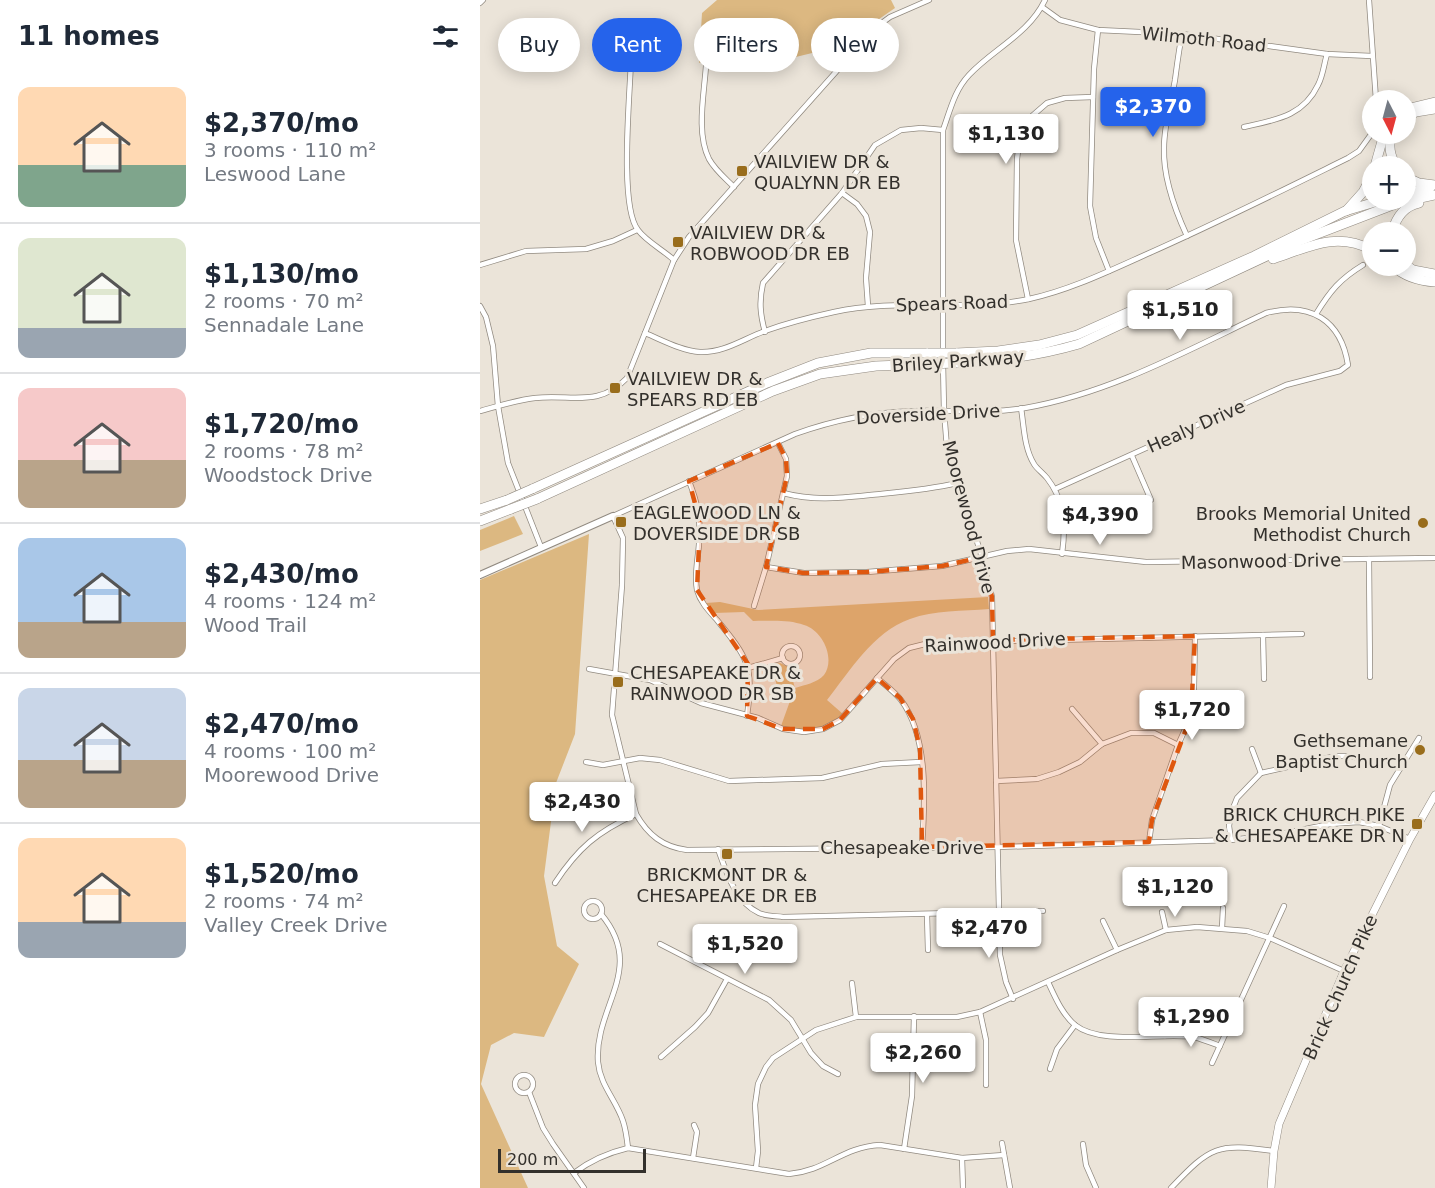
<!DOCTYPE html>
<meta charset="utf-8">
<style>
body{margin:0;font-family:"DejaVu Sans",sans-serif;background:#f2f2f3;color:#1f2937;height:100vh;display:flex;flex-direction:column;font-size:22px;white-space:nowrap}
*{box-sizing:border-box;margin:0}
p{font-size:20px;color:#747a83}
.icon{flex:none;width:33px;height:33px;fill:none;stroke:currentColor;stroke-width:2;stroke-linecap:round;stroke-linejoin:round}
.map{position:relative;flex:1;overflow:hidden}
.panel{display:flex;flex-direction:column;background:#fff;width:480px}
.panel>*{flex:none}
.guide{position:absolute;left:18px;top:18px;width:570px;height:54px;display:flex;gap:12px}
.needle{width:39px;rotate:174deg}
.controls{position:absolute;left:882px;top:90px;display:grid;gap:12px}
.controls a{display:grid;place-items:center;width:54px;height:54px;border-radius:50%;background:#fff;box-shadow:0 3px 15px #0003;font-size:30px}
.scale{position:absolute;left:18px;bottom:15px;width:148px;box-sizing:border-box;padding-left:6px;border:3px solid #33302c;border-top:0;font-size:16px;line-height:21px;white-space:nowrap;color:#33302c;-webkit-text-stroke:4px #ebe4d9;paint-order:stroke}
.price{position:absolute;translate:-50% -51px;padding:0 14px;border-radius:6px;background:#fff;color:#222;font-size:20px;line-height:39px;filter:drop-shadow(0 2px 3px #0008)}
.price::after{content:'';position:absolute;left:50%;top:36px;width:18px;height:14px;margin-left:-9px;background:inherit;clip-path:polygon(0 0,100% 0,50% 100%)}
.price.on{background:#2563eb;color:#fff}
ul{padding:0;list-style:none}
li{display:flex;align-items:center;gap:18px;height:150px;padding:0 18px}
li+li{border-top:2px solid #e0e1e3}
li span{display:grid;place-items:center;flex:none;width:168px;height:120px;border-radius:12px;color:#555}
li>.icon{margin-inline-start:auto}
span .icon{width:72px;height:72px;fill:#fffc;stroke-width:1}
li b{font-size:26px}
h2{display:flex;justify-content:space-between;align-items:center;height:72px;padding:0 18px;font-size:26px}
.chip{padding:0 21px;border-radius:27px;background:#fff;box-shadow:0 3px 15px #0003;font-size:21px;line-height:54px}
.chip.on{background:#2563eb;color:#fff}
main{display:flex;flex:1;min-height:0}
.map>svg:first-child{display:block}
</style>
<main>
<section class="panel">
<h2>11 homes<svg class="icon" aria-label="filters" viewBox="0 0 24 24"><path d="M4 7h16M4 17h16"/><circle cx="9" cy="7" r="2"/><circle cx="15" cy="17" r="2"/></svg></h2>
<ul>
<li><span style="background:linear-gradient(#ffd9b3 65%,#7fa58c 0)"><svg class="icon" aria-label="home" viewBox="0 0 24 24"><path d="M3 11l9-7 9 7M6 9v11h12V9"/></svg></span><div><b>$2,370/mo</b><p>3 rooms · 110 m²</p><p>Leswood Lane</p></div></li>
<li><span style="background:linear-gradient(#dfe7d0 75%,#9aa5b1 0)"><svg class="icon" aria-label="home" viewBox="0 0 24 24"><path d="M3 11l9-7 9 7M6 9v11h12V9"/></svg></span><div><b>$1,130/mo</b><p>2 rooms · 70 m²</p><p>Sennadale Lane</p></div></li>
<li><span style="background:linear-gradient(#f6c9c9 60%,#b9a48a 0)"><svg class="icon" aria-label="home" viewBox="0 0 24 24"><path d="M3 11l9-7 9 7M6 9v11h12V9"/></svg></span><div><b>$1,720/mo</b><p>2 rooms · 78 m²</p><p>Woodstock Drive</p></div></li>
<li><span style="background:linear-gradient(#a9c7e8 70%,#b9a48a 0)"><svg class="icon" aria-label="home" viewBox="0 0 24 24"><path d="M3 11l9-7 9 7M6 9v11h12V9"/></svg></span><div><b>$2,430/mo</b><p>4 rooms · 124 m²</p><p>Wood Trail</p></div></li>
<li><span style="background:linear-gradient(#c9d6e8 60%,#b9a48a 0)"><svg class="icon" aria-label="home" viewBox="0 0 24 24"><path d="M3 11l9-7 9 7M6 9v11h12V9"/></svg></span><div><b>$2,470/mo</b><p>4 rooms · 100 m²</p><p>Moorewood Drive</p></div></li>
<li><span style="background:linear-gradient(#ffd9b3 70%,#9aa5b1 0)"><svg class="icon" aria-label="home" viewBox="0 0 24 24"><path d="M3 11l9-7 9 7M6 9v11h12V9"/></svg></span><div><b>$1,520/mo</b><p>2 rooms · 74 m²</p><p>Valley Creek Drive</p></div></li>
</ul>
</section>
<div class="map">
<svg width="955" height="1188" viewBox="0 0 955 1188">
<rect width="100%" height="100%" fill="#ebe4d9"/>
<g fill="#dcb881">
<polygon points="237,0 411,0 415,8 389,26 369,44 267,69 262,64 226,60 219,63 222,13"/>
<polygon points="34,516 43,534 0,551 0,530"/>
<polygon points="109,534 95,734 76,783 64,876 77,946 99,964 64,1037 34,1033 11,1045 1,1084 48,1188 0,1188 0,580"/>
<path d="M508 597 509 609C483 611 454 610 430 619 393 632 370 671 347 700L363 714C348 732 322 731 301 726L310 701 299 695 292 665 300 663 309 667 315 688C324 685 337 683 344 675 356 658 342 630 324 625 308 619 290 621 273 621L264 612 234 613 226 603 240 602 278 610Z"/>
</g>
<g fill="none" stroke-linecap="round" stroke-linejoin="round">
<g stroke="#918a80" stroke-width="6">
<g id="minor">
<polyline points="889,0 896,100"/>
<polyline points="0,3 3,0"/>
<polyline points="562,7 580,20 618,30 702,34 847,54 892,56"/>
<polyline points="618,30 614,69 610,206 616,238 629,271"/>
<path d="M702 34C699 49 697 65 695 80 691 103 684 124 684 148 683 178 695 210 707 236"/>
<path d="M151 60C150 94 139 207 158 230 166 241 183 250 194 260"/>
<path d="M226 66C224 95 216 133 229 159 235 170 245 178 254 187"/>
<path d="M764 127C794 120 823 117 838 85 843 76 844 64 847 54"/>
<polyline points="362,193 377,204 386,216 390,232 386,278 388,306"/>
<polyline points="0,265 46,251 106,249 133,241 157,230"/>
<polyline points="548,299 536,240 537,159 540,135 552,116 567,103 585,98 613,97"/>
<polyline points="0,306 6,317 13,346 18,406 28,463 61,547"/>
<path d="M836 314C850 291 860 279 883 265"/>
<path d="M285 332C280 314 279 301 283 283L362 193 395 145 421 130 441 128 463 130"/>
<path d="M165 333C182 340 202 351 220 352 244 353 263 339 285 331 307 323 331 317 354 312 418 298 485 312 549 299 590 290 629 271 667 254 735 224 801 191 868 158L879 151 892 133"/>
<path d="M463 354V130C470 111 474 91 489 75 513 49 549 34 565 0"/>
<polyline points="463,362 464,411 467,448 502,557 512,597 520,955 526,982 533,999"/>
<path d="M541 408C544 426 544 448 554 464 557 469 563 473 567 478 585 501 586 526 582 554"/>
<path d="M0 411C18 406 37 400 55 398 92 394 118 408 147 378L194 260 209 237 395 28 410 17 449 0"/>
<polyline points="652,456 671,500"/>
<path d="M209 481C218 504 221 519 219 544 218 559 214 575 217 590 220 602 229 611 237 620 268 658 274 666 267 716"/>
<path d="M575 489 806 385 860 371 868 365C861 320 830 301 786 313 708 350 631 393 545 408 509 414 471 410 435 411 393 412 354 420 315 434L133 516 143 538 142 585 132 715 156 814C168 835 183 847 207 850L517 847 751 840 801 834 850 824 879 822 899 826 930 839"/>
<path d="M303 493C333 501 360 498 390 495 420 492 448 490 477 483"/>
<polyline points="889,559 890,677"/>
<polyline points="286,567 324,573 387,572 462,566 527,551 549,549 666,562 955,558"/>
<polyline points="274,606 286,567 307,476 306,459 298,443"/>
<polyline points="783,635 784,679"/>
<circle cx="311" cy="655" r="9"/>
<polyline points="268,668 303,658"/>
<polyline points="109,669 170,680 221,703 278,718 303,729 324,732 343,729 360,720 414,659 429,648 449,643 822,634"/>
<path d="M397 678C405 685 415 692 421 700 449 737 445 803 442 847"/>
<polyline points="592,709 622,744"/>
<polyline points="772,749 781,773"/>
<polyline points="106,762 123,765 160,758 180,760 249,781 342,778 402,764 441,762"/>
<polyline points="516,781 557,779 579,772 600,762 622,744 651,733 674,733 698,745"/>
<polyline points="899,826 910,785 939,738"/>
<polyline points="751,840 749,826 751,813 757,798 781,773 856,756 871,756 889,762"/>
<polyline points="669,842 672,820 698,745 711,716 714,687 715,636"/>
<path d="M238 849C246 871 255 902 279 913 286 916 295 916 303 917L563 911"/>
<path d="M75 883C98 848 117 832 156 814"/>
<circle cx="113" cy="910" r="9"/>
<polyline points="682,912 686,930"/>
<path d="M121 914C167 969 114 1006 118 1062 120 1085 136 1100 143 1121 146 1130 147 1139 148 1148"/>
<polyline points="447,915 448,950"/>
<polyline points="623,921 637,950"/>
<polyline points="742,928 743,908"/>
<polyline points="180,944 289,1000 311,1020 331,1053 343,1066 358,1074"/>
<path d="M568 982C575 997 582 1014 595 1025 622 1046 681 1032 714 1037 722 1039 732 1043 740 1046"/>
<polyline points="372,983 376,1017"/>
<polyline points="500,1012 506,1040 506,1085"/>
<polyline points="685,1036 688,1004"/>
<polyline points="181,1057 215,1027 228,1013 247,979"/>
<polyline points="732,1063 804,906"/>
<polyline points="570,1069 577,1049 595,1025"/>
<circle cx="44" cy="1084" r="9"/>
<polyline points="49,1092 63,1128 73,1144 104,1188"/>
<polyline points="522,1143 530,1188"/>
<polyline points="603,1144 606,1165 616,1188"/>
<polyline points="424,1149 432,1096 434,1016"/>
<polyline points="213,1158 217,1132 214,1125"/>
<polyline points="482,1158 483,1188"/>
<polyline points="276,1168 278,1151 275,1105 278,1084 286,1067 293,1058 336,1030 376,1017 477,1017 500,1012 637,950 686,930 717,927 767,931 790,938 864,971"/>
<path d="M94 1173C111 1160 127 1153 148 1148L309 1174C346 1171 362 1147 400 1145L482 1158 524 1155"/>
<path d="M691 1188C731 1146 737 1143 794 1151"/>
</g>
</g>
<g stroke="#918a80" stroke-width="8">
<polyline id="tertiary" points="0,575 133,516"/>
</g>
<g stroke="#918a80" stroke-width="8">
<polyline id="secondary" points="791,1188 794,1151 799,1124 864,971 930,839 955,795"/>
</g>
<g stroke="#918a80" stroke-width="10">
<g id="motorway">
<polyline points="926,109 955,102"/>
<polyline points="926,117 936,112 955,109"/>
<path d="M912 134C908 146 910 155 916 166"/>
<polyline points="895,166 904,134"/>
<polyline points="926,177 939,183 955,185"/>
<polyline points="926,193 950,188"/>
<polyline points="866,211 883,192 892,175"/>
<path d="M912 232C916 218 924 206 939 203"/>
<path d="M793 259C829 247 856 231 892 250"/>
<polyline points="926,265 933,270 955,274"/>
<path d="M913 266C925 277 938 281 955 282"/>
<polyline points="476,353 518,351 559,345 597,335 774,256 865,211 902,200"/>
<path d="M477 363C519 361 558 356 599 344L819 241 918 203 955 195"/>
<polyline points="52,489 287,383 338,363 391,353 448,353"/>
<polyline points="57,499 293,391 340,374 396,366 448,364"/>
<polyline points="0,509 27,500"/>
<polyline points="0,521 31,509"/>
</g>
</g>
<use href="#minor" stroke="#fff" stroke-width="4.5"/>
<use href="#tertiary" stroke="#fff" stroke-width="6"/>
<use href="#secondary" stroke="#fff" stroke-width="7"/>
<use href="#motorway" stroke="#fff" stroke-width="9"/>
<g stroke="#918a80" stroke-width="10" stroke-linecap="butt">
<g id="motorway-bridge">
<polyline points="448,353 476,353"/>
<polyline points="448,364 477,363"/>
<polyline points="27,500 52,489"/>
<polyline points="31,509 57,499"/>
</g>
</g>
<use href="#motorway-bridge" stroke="#fff" stroke-width="9"/>
</g>
<path fill="#df570e" fill-opacity="0.2" stroke="#df570e" stroke-width="4.5" stroke-dasharray="12 8" stroke-linejoin="round" d="M298 443 306 459 307 476 286 567 324 573 387 572 462 566 502 557 512 597 513 640 715 636 711 716 672 820 669 842 442 847 440 749 433 719 420 698 397 678 360 720 343 729H303L267 716 268 664 217 590 220 522 209 481Z"/>
<g fill="#996d1c" stroke="#ebe4d9" stroke-width="2">
<rect x="256" y="165" width="12" height="12" rx="3"/>
<rect x="192" y="236" width="12" height="12" rx="3"/>
<rect x="129" y="382" width="12" height="12" rx="3"/>
<rect x="135" y="516" width="12" height="12" rx="3"/>
<circle cx="943" cy="523" r="6"/>
<rect x="132" y="676" width="12" height="12" rx="3"/>
<circle cx="940" cy="750" r="6"/>
<rect x="931" y="818" width="12" height="12" rx="3"/>
<rect x="241" y="848" width="12" height="12" rx="3"/>
</g>
<g text-anchor="middle" dominant-baseline="central" stroke-width="6" stroke-linejoin="round" paint-order="stroke">
<g font-size="18" fill="#33302c" stroke="#ebe4d9">
<text transform="translate(724 39) rotate(6)">Wilmoth Road</text>
<text transform="translate(472 303) rotate(-2)">Spears Road</text>
<text transform="translate(478 361) rotate(-4)">Briley Parkway</text>
<text transform="translate(448 414) rotate(-3)">Doverside Drive</text>
<text transform="translate(716 426) rotate(-24)">Healy Drive</text>
<text transform="translate(489 517) rotate(75)">Moorewood Drive</text>
<text transform="translate(781 561) rotate(-1)">Masonwood Drive</text>
<text transform="translate(515 642) rotate(-3)">Rainwood Drive</text>
<text x="422" y="847">Chesapeake Drive</text>
<text transform="translate(860 987) rotate(-66)">Brick Church Pike</text>
</g>
<g font-size="18" fill="#33302c" stroke="#ebe4d9" text-anchor="start">
<text x="274" y="161">VAILVIEW DR &amp;<tspan x="274" dy="21">QUALYNN DR EB</tspan></text>
<text x="210" y="232">VAILVIEW DR &amp;<tspan x="210" dy="21">ROBWOOD DR EB</tspan></text>
<text x="147" y="378">VAILVIEW DR &amp;<tspan x="147" dy="21">SPEARS RD EB</tspan></text>
<text x="153" y="512">EAGLEWOOD LN &amp;<tspan x="153" dy="21">DOVERSIDE DR SB</tspan></text>
<text x="931" y="513" text-anchor="end">Brooks Memorial United<tspan x="931" dy="21">Methodist Church</tspan></text>
<text x="150" y="672">CHESAPEAKE DR &amp;<tspan x="150" dy="21">RAINWOOD DR SB</tspan></text>
<text x="928" y="740" text-anchor="end">Gethsemane<tspan x="928" dy="21">Baptist Church</tspan></text>
<text x="925" y="814" text-anchor="end">BRICK CHURCH PIKE<tspan x="925" dy="21">&amp; CHESAPEAKE DR N</tspan></text>
<text x="247" y="874" text-anchor="middle">BRICKMONT DR &amp;<tspan x="247" dy="21">CHESAPEAKE DR EB</tspan></text>
</g>
</g>
</svg>
<div class="controls">
<a><svg class="needle" viewBox="-14 -14 28 28"><path d="M0-13l5 13h-10z" fill="#e53935"/><path d="M0 13l5-13h-10z" fill="#747a83"/></svg></a>
<a>+</a>
<a>−</a>
</div>
<div class="scale">200 m</div>
<b class="price on" style="left:673px;top:138px">$2,370</b>
<b class="price" style="left:526px;top:165px">$1,130</b>
<b class="price" style="left:700px;top:341px">$1,510</b>
<b class="price" style="left:620px;top:546px">$4,390</b>
<b class="price" style="left:712px;top:741px">$1,720</b>
<b class="price" style="left:102px;top:833px">$2,430</b>
<b class="price" style="left:695px;top:918px">$1,120</b>
<b class="price" style="left:509px;top:959px">$2,470</b>
<b class="price" style="left:265px;top:975px">$1,520</b>
<b class="price" style="left:711px;top:1048px">$1,290</b>
<b class="price" style="left:443px;top:1084px">$2,260</b>
<div class="guide">
<a class="chip">Buy</a>
<a class="chip on">Rent</a>
<a class="chip">Filters</a>
<a class="chip">New</a>
</div>
</div>
</main>
